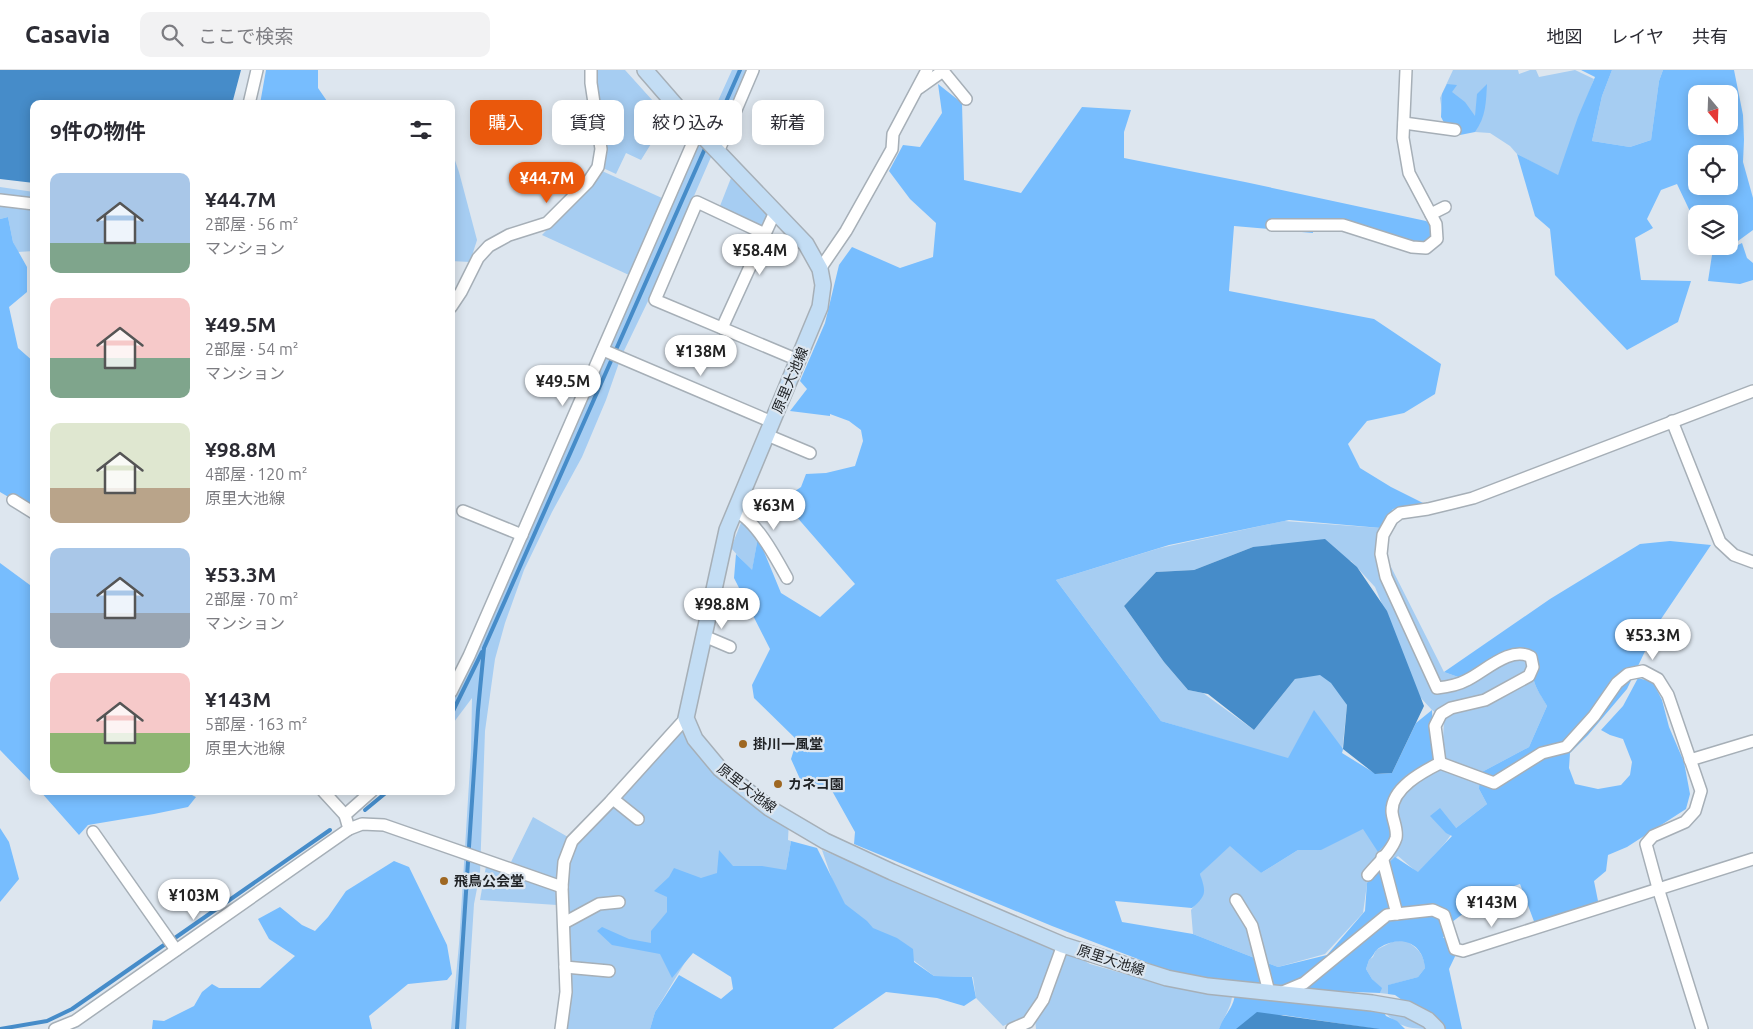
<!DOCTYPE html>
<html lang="ja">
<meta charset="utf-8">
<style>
body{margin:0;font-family:Ubuntu,"Noto Sans JP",sans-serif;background:#f2f2f3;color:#2b2b33;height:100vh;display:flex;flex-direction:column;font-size:19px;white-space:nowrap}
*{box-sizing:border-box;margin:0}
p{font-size:16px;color:#7c7c81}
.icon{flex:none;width:28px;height:28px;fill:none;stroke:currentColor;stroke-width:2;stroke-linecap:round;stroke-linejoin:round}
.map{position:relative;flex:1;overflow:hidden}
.panel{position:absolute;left:30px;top:30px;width:425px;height:695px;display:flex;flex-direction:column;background:#fff;border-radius:10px;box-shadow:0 2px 12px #0003}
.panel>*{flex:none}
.top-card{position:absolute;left:470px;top:30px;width:475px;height:45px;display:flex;gap:10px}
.needle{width:32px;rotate:161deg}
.buttons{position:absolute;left:1688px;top:15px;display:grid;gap:10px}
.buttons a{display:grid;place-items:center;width:50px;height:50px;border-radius:10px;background:#fff;box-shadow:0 2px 12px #0003;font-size:25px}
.price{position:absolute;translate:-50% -42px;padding:0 11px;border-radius:18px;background:#fff;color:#222;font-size:16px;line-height:32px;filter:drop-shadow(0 1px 2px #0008)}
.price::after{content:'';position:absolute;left:50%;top:30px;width:15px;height:11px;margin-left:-8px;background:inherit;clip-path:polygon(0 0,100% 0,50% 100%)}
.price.active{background:#ea580c;color:#fff}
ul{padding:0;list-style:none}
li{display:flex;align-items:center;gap:15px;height:125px;padding:0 20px}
li span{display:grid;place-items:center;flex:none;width:140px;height:100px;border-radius:10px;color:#555}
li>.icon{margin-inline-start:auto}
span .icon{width:60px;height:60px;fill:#fffc;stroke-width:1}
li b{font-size:21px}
h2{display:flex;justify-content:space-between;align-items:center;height:60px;padding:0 20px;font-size:21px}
.chip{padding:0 18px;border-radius:10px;background:#fff;box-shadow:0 2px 12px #0003;font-size:18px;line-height:45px}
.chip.active{background:#ea580c;color:#fff}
header{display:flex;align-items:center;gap:30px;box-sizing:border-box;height:70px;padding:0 25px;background:#fff;border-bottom:1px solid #e1e1e2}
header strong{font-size:24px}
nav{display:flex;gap:28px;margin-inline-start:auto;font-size:18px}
.search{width:350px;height:45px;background:#f2f2f3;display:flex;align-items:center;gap:12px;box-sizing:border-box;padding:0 18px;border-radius:10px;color:#7c7c81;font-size:19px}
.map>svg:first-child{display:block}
</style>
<header>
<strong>Casavia</strong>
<div class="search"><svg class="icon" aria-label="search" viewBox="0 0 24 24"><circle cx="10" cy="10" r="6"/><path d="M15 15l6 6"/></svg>ここで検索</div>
<nav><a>地図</a><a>レイヤ</a><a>共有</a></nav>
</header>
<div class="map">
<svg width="1753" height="959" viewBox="0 0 1753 959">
<rect width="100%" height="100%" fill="#dde6ef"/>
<g fill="#a6cdf2">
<polygon points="597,0 625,0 653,31 637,52 654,69 641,90 626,83 616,104 603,98"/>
<polygon points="732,0 749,0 649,229 621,287 606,330 582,387 552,442 524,500 505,553 495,589 485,661 480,803 474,834 466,959 451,959 459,874 471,681 472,628 451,656 451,629 478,578 689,95"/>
<polygon points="1453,0 1518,0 1519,4 1530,0 1536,0 1539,7 1575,0 1594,9 1558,106 1517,84 1510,76 1490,63 1475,62 1444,55 1440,28"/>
<polygon points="1612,0 1663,0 1659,11 1651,70 1630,77 1592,71 1602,26"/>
<polygon points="451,79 459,102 477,170 470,192 451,191"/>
<polygon points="602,101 662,128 629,205 542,165"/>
<polygon points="731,108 772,148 765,164 718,141"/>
<polygon points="0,117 34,122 34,181 18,182 13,172 8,147 0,149"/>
<polygon points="742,450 758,467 752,501 731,478"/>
<path d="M1284 451 1381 458 1385 485 1444 602 1464 609 1520 579C1548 582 1530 595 1534 611 1536 619 1543 628 1547 636L1529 677 1480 703 1442 691 1444 649 1432 640 1420 627 1375 517 1351 491 1253 477 1194 500 1156 502 1124 536 1164 592 1188 620 1203 623 1254 660 1295 609 1315 605H1329L1347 635 1342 683 1314 641 1288 689 1161 651 1056 510 1160 478Z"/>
<polygon points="687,650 745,727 789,750 788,770 791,771 786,800 717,803 690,884 655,942 650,959 558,959 565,884 562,817 571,773"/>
<polygon points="1440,695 1480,708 1479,719 1487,734 1456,758 1445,773 1418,803 1398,786 1367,814 1363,843 1325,884 1278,897 1193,864 1191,840 1203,825 1200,804 1231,774 1261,803 1298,780 1318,780 1364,755 1395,765 1388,729"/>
<polygon points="533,747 568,767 561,792 561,813 511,792"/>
<path d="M822 780 1062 878 1090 894 1125 904 1158 910 1217 925H1232C1232 937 1223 948 1219 959H1036L1035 949 1037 931 1024 947 1003 956 976 928 973 907 934 906 841 835Z"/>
<polygon points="486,796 556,820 557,835 480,830"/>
<path d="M1405 870C1417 878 1424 883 1425 898L1418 907 1389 915 1388 924 1380 923 1381 918 1372 909 1366 899 1369 890 1373 887 1376 880 1392 872Z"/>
<path d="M1381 937 1407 939 1437 959C1411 959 1397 959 1381 937Z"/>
</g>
<g fill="#77bdfe" fill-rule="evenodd">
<polygon points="266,0 318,0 318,18 329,34 260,34"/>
<path d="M1581 0H1612L1602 26 1592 71 1630 77 1651 70 1659 11 1663 0H1734L1743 45 1744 70 1743 92 1753 128V160L1738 171 1729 174V144H1696V154L1677 114 1661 120 1647 149 1653 158 1635 168 1641 210 1691 211 1678 252 1627 280 1555 205 1550 159 1535 146 1517 84 1558 105 1578 47 1595 7ZM1696 24H1729V56H1696ZM1696 84H1729V116H1696Z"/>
<path d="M938 14 962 33 964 110 1021 123 1082 37 1131 40 1124 62V88L1245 112 1426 151 1436 157 1437 169 1412 177 1312 151 1313 163 1234 156 1229 221 1374 249 1441 294 1435 324 1404 343 1367 351 1348 374 1360 398 1391 417 1427 435 1393 439 1381 458 1289 450 1169 475 1056 510 1161 651 1288 688 1314 640 1343 679 1342 683 1376 704 1392 703 1416 653 1432 640 1434 694 1391 722 1388 729 1395 765 1378 782 1363 759 1321 780H1298L1261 803 1230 776 1200 804C1206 822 1207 825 1192 838L1115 831 1122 852 1193 864 1278 897 1327 885 1365 841 1367 813 1395 787 1418 802 1452 766 1446 763 1430 746 1440 738 1456 758 1487 734 1479 719 1480 703 1529 677 1547 636C1543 629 1536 619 1534 611 1530 595 1548 582 1520 579L1464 609 1444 602 1550 529 1640 474 1670 471 1711 475 1659 552 1627 619 1588 665 1570 683 1569 698 1575 714 1598 719 1621 715 1630 705 1632 692 1623 669 1610 665 1601 660 1623 636 1638 608 1653 612 1662 630 1669 657 1684 692 1690 724 1686 739 1627 777 1608 785 1606 801 1594 811 1598 831 1571 846 1535 854 1520 814 1474 830 1472 837 1452 852 1443 868H1459L1460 876 1449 899 1462 959H1443L1395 925 1388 924V915L1418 907 1425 898C1423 872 1400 864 1379 878 1374 881 1374 886 1369 890L1366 899 1372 909 1382 918 1380 923 1208 916 1052 856 854 774 855 762 831 719 800 709 791 689 797 670 754 628 752 615 770 579 734 508 736 484 752 500 758 467 781 523 820 547 855 514 782 430 801 417 806 404 826 403 855 396 863 371 861 360 849 351 830 344V346L790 341 807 319 800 311 825 253 839 195 852 177 900 198 933 187 936 153 910 129 889 101 903 75 920 77 942 43Z"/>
<path d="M1447 14 1457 15 1452 22 1465 32 1475 46 1477 24 1487 14C1486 32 1486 47 1475 62L1460 65 1449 62 1441 47 1442 24Z"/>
<polygon points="8,147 13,172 27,197 27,222 9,237 18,278 34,292 34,442 0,422 0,149"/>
<polygon points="1742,173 1747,188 1753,193 1753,210 1740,214 1708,211 1712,185 1724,182"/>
<polygon points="0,493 34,518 34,715 0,680"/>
<polygon points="40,721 184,721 196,727 188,737 154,744 88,755 79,765"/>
<polygon points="0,758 9,772 19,809 0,832"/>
<polygon points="791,771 817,778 845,834 867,851 873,858 897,868 913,879 914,892 934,906 972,907 976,928 964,936 937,928 886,922 833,959 650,959 655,942 679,905 721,929 733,919 731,907 693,883 672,908 660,884 612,875 597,861 602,857 629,869 651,873 651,861 667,842 667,827 654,821 669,807 674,798 701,808 717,803 719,780 733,796 762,796 786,800"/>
<polygon points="394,791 409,797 447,875 452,904 447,910 408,914 369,946 372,959 152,959 153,950 164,951 194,936 202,922 212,914 219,918 260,918 295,886 269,869 258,849 280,837 302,855 315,861 328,847 346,821"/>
<path d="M1235 924 1379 934 1386 946 1397 951 1405 959H1376L1283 945 1237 959H1219C1224 944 1233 940 1235 924Z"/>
</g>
<g fill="#468cc9">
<polygon points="0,0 241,0 232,34 34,34 34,113 0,109"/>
<polygon points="1325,469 1357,497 1387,541 1424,636 1392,703 1375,704 1343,679 1347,635 1331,613 1320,605 1295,609 1254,660 1208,624 1188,620 1164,592 1124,536 1156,502 1194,500 1253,477"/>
<polygon points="1257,942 1380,959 1236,959"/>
</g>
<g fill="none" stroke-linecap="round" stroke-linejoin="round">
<g stroke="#468cc9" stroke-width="4">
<polyline points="710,68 740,0"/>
<polyline points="451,645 482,582"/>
<polyline points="365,740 388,721"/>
<polyline points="172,870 330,760"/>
<polyline points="0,959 47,951 72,939 164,875"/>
<polyline points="457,959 478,640 484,578 707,74"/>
</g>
<g stroke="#a6afb7" stroke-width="14">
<g id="minor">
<polyline points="919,18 943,1 966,29"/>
<polyline points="249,34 257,0"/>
<polyline points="1404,53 1455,60"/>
<polyline points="718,82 753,0"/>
<polyline points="0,130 34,134"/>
<polyline points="1431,144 1445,137"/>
<polyline points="1272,155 1343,155 1412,177 1426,178 1437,169 1436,154 1409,103 1403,68 1406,0"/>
<polyline points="765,164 697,132 655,230 798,290"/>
<polyline points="820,199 846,161 892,79 893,64 927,0"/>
<polyline points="451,237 461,222 478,188 489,176 509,165 547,153 588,112 598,97 601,79 591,13 591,0"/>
<polyline points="722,258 775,142"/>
<polyline points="603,280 772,352"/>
<polyline points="1672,351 1720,472 1734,485 1753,492"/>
<polyline points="767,365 810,383"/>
<polyline points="13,430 34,443"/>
<polyline points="463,441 522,465"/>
<path d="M735 441C756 450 776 488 787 508"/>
<polyline points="704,566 730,577"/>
<polyline points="451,622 469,586 698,61"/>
<polyline points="1690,690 1753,671"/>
<path d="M1440 693 1435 656 1441 644 1451 638 1485 630 1529 606 1533 597 1531 587C1511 575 1484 602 1467 610 1458 615 1447 617 1437 618L1386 507 1381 484 1383 465 1392 449 1400 443 1428 439 1473 428 1753 321"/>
<polyline points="323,721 345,745"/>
<polyline points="613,729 638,749"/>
<polyline points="349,759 362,754 384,755 562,817"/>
<polyline points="93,762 176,880"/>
<polyline points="1382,787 1397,844"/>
<path d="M1368 805C1377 794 1392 781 1396 768 1398 759 1392 749 1392 741 1392 718 1422 702 1440 693L1494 713 1542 683 1566 677 1594 646 1617 613 1628 604 1643 601 1658 609 1668 625 1701 721 1695 741 1685 752 1653 766 1646 774 1658 818 1702 959"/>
<polyline points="1236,830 1252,856 1269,922"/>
<polyline points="564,853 599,834 619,832"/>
<polyline points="565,897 609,901"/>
<polyline points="1280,923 1304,913 1387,845 1433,840 1444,845 1455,879 1463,881 1753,789"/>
<polyline points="55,959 75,951 349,759 345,745 372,721"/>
<polyline points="561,959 566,922 562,817 564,792 572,771 610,732 686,648"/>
<polyline points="1012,959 1028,952 1043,930 1063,875"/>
</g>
</g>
<g stroke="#a6afb7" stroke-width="18">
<polyline id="secondary" points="645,0 698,61 806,174 820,199 823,215 820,237 727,460 686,648 695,669 720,699 769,738 825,771 892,802 1063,875 1167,908 1208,916 1372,933 1407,939 1428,950 1437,959"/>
</g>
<use href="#minor" stroke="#fff" stroke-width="11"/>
<use href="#secondary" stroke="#c3ddf4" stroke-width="15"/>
</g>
<g fill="#9e6722" stroke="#dde6ef" stroke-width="2">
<circle cx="743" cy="674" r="5"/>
<circle cx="778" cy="714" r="5"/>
<circle cx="444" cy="811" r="5"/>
</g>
<g text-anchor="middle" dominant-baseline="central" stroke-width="4.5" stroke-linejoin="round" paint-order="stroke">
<g font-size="14" fill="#202326" stroke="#dde6ef">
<text transform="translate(790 310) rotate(-67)">原里大池線</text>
<text transform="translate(747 718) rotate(38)">原里大池線</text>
<text transform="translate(1111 890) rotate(18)">原里大池線</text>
</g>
<g font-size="14" font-weight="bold" fill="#202326" stroke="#dde6ef" text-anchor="start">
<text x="753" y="674">掛川一風堂</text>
<text x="788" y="714">カネコ園</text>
<text x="454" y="811">飛鳥公会堂</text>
</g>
</g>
</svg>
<div class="buttons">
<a><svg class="needle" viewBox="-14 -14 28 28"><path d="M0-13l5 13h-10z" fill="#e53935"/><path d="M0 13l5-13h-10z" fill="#7c7c81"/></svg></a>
<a><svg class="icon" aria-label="locate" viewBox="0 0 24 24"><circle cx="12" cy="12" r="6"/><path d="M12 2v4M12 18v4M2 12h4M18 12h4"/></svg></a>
<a><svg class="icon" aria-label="layers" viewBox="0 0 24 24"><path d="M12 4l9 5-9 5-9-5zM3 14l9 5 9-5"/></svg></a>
</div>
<b class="price active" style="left:547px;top:134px">¥44.7M</b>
<b class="price" style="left:760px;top:206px">¥58.4M</b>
<b class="price" style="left:701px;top:307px">¥138M</b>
<b class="price" style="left:563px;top:337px">¥49.5M</b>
<b class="price" style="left:774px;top:461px">¥63M</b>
<b class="price" style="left:722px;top:560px">¥98.8M</b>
<b class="price" style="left:1653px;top:591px">¥53.3M</b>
<b class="price" style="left:194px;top:851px">¥103M</b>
<b class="price" style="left:1492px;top:858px">¥143M</b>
<div class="top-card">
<a class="chip active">購入</a>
<a class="chip">賃貸</a>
<a class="chip">絞り込み</a>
<a class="chip">新着</a>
</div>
<section class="panel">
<h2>9件の物件<svg class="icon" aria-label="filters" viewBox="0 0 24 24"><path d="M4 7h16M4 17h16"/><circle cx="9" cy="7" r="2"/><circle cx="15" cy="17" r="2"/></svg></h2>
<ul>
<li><span style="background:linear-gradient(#a9c7e8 70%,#7fa58c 0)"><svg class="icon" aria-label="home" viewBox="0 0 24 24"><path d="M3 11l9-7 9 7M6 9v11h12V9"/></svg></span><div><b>¥44.7M</b><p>2部屋 · 56 m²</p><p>マンション</p></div></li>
<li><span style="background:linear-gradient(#f6c9c9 60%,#7fa58c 0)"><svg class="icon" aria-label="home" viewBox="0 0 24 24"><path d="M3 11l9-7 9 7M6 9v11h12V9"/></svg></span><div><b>¥49.5M</b><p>2部屋 · 54 m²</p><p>マンション</p></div></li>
<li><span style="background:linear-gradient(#dfe7d0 65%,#b9a48a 0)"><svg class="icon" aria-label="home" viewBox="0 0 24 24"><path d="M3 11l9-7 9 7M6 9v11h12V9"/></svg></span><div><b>¥98.8M</b><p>4部屋 · 120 m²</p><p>原里大池線</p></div></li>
<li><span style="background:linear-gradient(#a9c7e8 65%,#9aa5b1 0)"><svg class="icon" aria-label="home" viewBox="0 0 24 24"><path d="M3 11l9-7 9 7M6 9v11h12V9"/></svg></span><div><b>¥53.3M</b><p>2部屋 · 70 m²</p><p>マンション</p></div></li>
<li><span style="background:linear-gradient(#f6c9c9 60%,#8fb573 0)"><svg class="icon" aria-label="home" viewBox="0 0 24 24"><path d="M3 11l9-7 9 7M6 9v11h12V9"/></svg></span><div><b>¥143M</b><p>5部屋 · 163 m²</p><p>原里大池線</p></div></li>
</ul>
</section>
</div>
